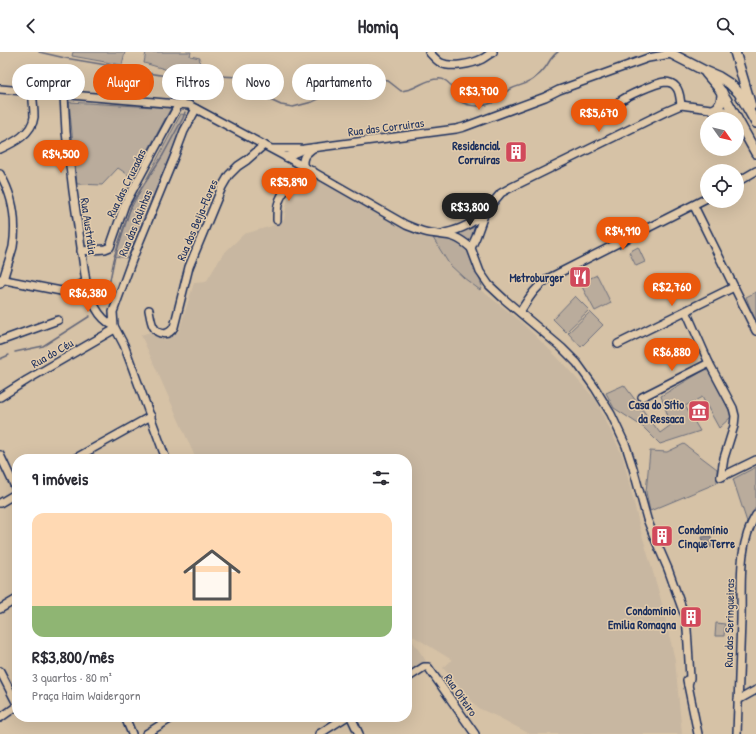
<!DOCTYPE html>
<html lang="pt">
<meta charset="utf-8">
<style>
body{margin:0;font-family:"Patrick Hand",sans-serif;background:#f7f7f7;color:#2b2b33;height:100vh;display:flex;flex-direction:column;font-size:15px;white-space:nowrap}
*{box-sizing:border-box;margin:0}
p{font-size:13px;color:#7c7c81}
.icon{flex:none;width:22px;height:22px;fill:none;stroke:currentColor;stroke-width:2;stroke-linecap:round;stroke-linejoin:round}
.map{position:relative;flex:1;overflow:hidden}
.sheet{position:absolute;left:12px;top:402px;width:400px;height:268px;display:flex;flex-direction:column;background:#fff;border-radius:16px;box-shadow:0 4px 16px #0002}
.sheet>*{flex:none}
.top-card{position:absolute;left:12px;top:12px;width:400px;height:36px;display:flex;gap:8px}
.needle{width:26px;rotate:124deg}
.tools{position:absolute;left:700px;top:60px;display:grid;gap:8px}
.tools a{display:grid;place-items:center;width:44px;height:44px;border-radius:50%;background:#fff;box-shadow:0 4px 16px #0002;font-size:20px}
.price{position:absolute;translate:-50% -34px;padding:0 9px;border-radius:14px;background:#ea580c;color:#fff;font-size:13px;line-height:26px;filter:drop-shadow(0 1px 2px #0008)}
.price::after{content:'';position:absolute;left:50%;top:24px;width:12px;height:9px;margin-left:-6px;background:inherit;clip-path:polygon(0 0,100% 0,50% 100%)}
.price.selected{background:#222;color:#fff}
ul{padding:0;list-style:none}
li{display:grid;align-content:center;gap:8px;height:212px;padding:0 20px}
li span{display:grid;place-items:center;height:124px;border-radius:12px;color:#555}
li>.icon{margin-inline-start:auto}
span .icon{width:72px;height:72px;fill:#fffc;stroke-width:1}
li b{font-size:17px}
h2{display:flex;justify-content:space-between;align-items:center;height:48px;padding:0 20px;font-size:17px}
.tag{padding:0 14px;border-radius:18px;background:#fff;box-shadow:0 4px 16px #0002;font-size:14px;line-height:36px}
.tag.selected{background:#ea580c;color:#fff}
header{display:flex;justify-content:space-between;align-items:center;height:52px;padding:0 20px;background:#fff;font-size:18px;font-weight:700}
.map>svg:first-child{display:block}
</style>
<header><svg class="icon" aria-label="back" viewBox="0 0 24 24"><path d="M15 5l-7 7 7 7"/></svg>Homiq<svg class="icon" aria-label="search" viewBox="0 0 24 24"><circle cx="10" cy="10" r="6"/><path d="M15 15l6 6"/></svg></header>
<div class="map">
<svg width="756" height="682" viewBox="0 0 756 682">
<rect width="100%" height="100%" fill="#d6c2a6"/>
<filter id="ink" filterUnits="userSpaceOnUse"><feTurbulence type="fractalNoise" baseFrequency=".025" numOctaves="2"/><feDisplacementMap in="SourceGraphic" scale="8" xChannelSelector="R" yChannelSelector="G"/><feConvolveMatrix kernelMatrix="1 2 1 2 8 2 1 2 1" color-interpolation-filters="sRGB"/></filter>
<g filter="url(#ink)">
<g fill="#c8b7a1">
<polygon points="316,124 410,176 433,186 449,212 464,226 490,245 518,267 558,306 596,348 623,405 640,476 660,544 675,608 682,682 530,682 498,665 478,656 443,616 452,608 413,584 407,575 407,407 196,407 141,283 150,280 166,288 179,279 194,231 206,230 223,202 244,182 272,174 284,168 288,145 298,131"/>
<polygon points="407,581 426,609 407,622"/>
</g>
<g fill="#baac9c" stroke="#6a6e7d">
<polygon points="73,0 125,0 122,13 72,4"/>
<polygon points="146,0 191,0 190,4 200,6 198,20 192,25 144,11"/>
<polygon points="69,50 171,56 133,126 118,116 102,133 77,132"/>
<polygon points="181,62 187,63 128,206 114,204 128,162"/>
<polygon points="476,175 469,198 482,234 480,238 464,226 449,212 433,186 443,187 456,181"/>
<polygon points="638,195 645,210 636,214 629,200"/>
<polygon points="597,223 611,251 595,259 580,231"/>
<polygon points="756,240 756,271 746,245"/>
<polygon points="575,244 589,258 566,280 553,267"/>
<polygon points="590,260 603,273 581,295 568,281"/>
<polygon points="708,316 732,364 719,376 702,345 685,354 700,379 660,392 643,375 614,356 606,341 624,333 660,381 671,373 661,344"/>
<polygon points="684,392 717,417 717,431 650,459 646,440 650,399 667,400"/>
<polygon points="756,415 756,455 747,470 733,427"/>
<polygon points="716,571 725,572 724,584 715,584"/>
</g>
<polygon fill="#948d8d" stroke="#64677a" points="711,484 712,495 704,496 702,485"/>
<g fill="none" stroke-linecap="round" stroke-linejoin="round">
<g stroke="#64677a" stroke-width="1.5">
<path d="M39 0 65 6 136 18 141 20 193 28 219 24 239 25 270 48 281 53 293 55 312 50 352 31 377 26 387 28 401 39C405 38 409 38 413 36 421 33 428 27 438 27 444 26 450 31 452 36 454 39 454 42 456 45 463 55 481 56 492 51 498 48 503 41 509 38 519 32 527 34 536 25 539 23 542 20 545 16 549 11 551 4 558 0"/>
<polyline points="188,46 193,28"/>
<polyline points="101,252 109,233 114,208 132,151 163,103 183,66 185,60"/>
<polyline points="15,300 43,294 90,264"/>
<polyline points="0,307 9,303"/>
</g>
<g stroke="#1b2f5e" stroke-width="10">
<g id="minor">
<path d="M429 0C433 4 436 8 441 11 451 16 472 12 482 7 486 5 489 2 493 0"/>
<path d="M0 37 189 53 303 114 406 173C414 176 422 180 430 181 450 184 455 182 471 196"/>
<path d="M64 43 66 80 73 139 86 230C91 247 97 266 114 274"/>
<path d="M617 59C617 56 617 53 619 50 626 44 656 31 665 30 669 30 674 32 676 35 680 39 680 47 681 53"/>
<path d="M0 97C13 91 32 82 34 65 34 57 33 48 32 40"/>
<polyline points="273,97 300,97"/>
<polyline points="286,105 304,97 456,77 464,75 545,45 559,38 648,6 671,2"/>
<path d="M303 114C302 104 306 102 313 96"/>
<path d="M0 122C13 144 17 169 13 195 10 206 6 217 3 228L0 232"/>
<polyline points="737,130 756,119"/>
<polyline points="694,154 756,279"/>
<path d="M277 168C277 163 277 158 278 153 282 135 298 127 313 119"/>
<path d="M445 181C463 177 470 172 485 161"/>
<polyline points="81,199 105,197 110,195 125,152 179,52"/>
<polyline points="0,227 61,239 71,237 86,230"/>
<path d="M149 258C150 263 151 270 153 274 158 284 169 284 174 275L189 215 222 135 229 123 238 114 247 108 264 93"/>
<polyline points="686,259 709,311 733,356 735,364 734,374 724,406 721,425"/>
<path d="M520 260C529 246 535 235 549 226L707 146"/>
<polyline points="0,289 58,268"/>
<polyline points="618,292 734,235"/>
<polyline points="0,345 27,328 115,277"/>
<polyline points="642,345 709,311"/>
<polyline points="0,403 17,439"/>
<polyline points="74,407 151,364"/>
<polyline points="166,407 124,293 114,274 113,260 132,208 175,103 184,79 196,57"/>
<polyline points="721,425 756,408"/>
<polyline points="0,451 17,441"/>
<polyline points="0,557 17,547"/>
<polyline points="0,619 17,652"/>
<polyline points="407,626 424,615 428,615 475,682"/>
<polyline points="687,628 688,633 698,682"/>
<polyline points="688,633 690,626 688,592 686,564 683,559 668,517 655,487 647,467 633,416 626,394 611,362 595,336 577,311 562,296 504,247 489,233 480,220 471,196 476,185 485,160 501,141 510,136 665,60 681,53 733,60"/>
<polyline points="738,648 756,638"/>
<polyline points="125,665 132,682"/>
<polyline points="351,665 359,682"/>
<polyline points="0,666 17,654"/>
<polyline points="146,682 173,665"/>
<polyline points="319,682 346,665"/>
<path d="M737 682C738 644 740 606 741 568 742 533 737 494 756 463"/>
</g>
</g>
<g stroke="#1b2f5e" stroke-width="12">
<g id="major">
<polyline points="668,0 705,19 719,25 730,32 739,41 756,71"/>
<polyline points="735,0 751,54"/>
<polyline points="706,21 718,35 726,47 756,101"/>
<path d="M713 58C721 55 722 48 722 40"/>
</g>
</g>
<use href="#minor" stroke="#e2cbab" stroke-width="7"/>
<use href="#major" stroke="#e2cbab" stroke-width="9"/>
</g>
</g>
<defs>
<g id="building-square" transform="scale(1.15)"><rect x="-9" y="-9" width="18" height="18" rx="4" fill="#d1495b" stroke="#e2cbab"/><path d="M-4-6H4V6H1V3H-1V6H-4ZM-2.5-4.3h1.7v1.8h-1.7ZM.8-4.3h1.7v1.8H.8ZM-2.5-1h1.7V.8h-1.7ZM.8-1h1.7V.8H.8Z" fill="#fff"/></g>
<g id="restaurant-square" transform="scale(1.15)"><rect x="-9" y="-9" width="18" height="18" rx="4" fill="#d1495b" stroke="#e2cbab"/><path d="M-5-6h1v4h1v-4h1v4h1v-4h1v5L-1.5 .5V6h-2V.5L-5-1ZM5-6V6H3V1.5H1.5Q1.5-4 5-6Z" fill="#fff"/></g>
<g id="museum-square" transform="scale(1.15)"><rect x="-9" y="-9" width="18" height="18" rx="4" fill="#d1495b" stroke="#e2cbab"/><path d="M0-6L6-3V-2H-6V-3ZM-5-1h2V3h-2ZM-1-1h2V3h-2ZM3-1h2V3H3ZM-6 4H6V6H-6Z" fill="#fff"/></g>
</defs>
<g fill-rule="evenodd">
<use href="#building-square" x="516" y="100"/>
<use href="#restaurant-square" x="580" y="225"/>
<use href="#museum-square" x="699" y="359"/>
<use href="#building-square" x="662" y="484"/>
<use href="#building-square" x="691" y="565"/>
</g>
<g text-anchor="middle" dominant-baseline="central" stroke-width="3" stroke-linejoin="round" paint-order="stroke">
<g font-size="12" fill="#1b2f5e" stroke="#e2cbab">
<text transform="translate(386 75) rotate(-7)">Rua das Corruiras</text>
<text transform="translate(126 131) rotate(-64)">Rua das Cruzadas</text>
<text transform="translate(197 168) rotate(-67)">Rua dos Beija-Flores</text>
<text transform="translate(135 171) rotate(-68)">Rua das Rolinhas</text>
<text transform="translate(89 174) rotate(82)">Rua Austrália</text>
<text transform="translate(52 301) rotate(-30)">Rua do Céu</text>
<text transform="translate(729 571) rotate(-89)">Rua das Seringueiras</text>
<text transform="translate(461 643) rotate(55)">Rua Oiteiro</text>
</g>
<g font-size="12" font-weight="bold" fill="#1b2f5e" stroke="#e2cbab" text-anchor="end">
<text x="500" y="93">Residencial<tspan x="500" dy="14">Corruíras</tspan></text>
<text x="564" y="225">Metroburger</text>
<text x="684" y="352">Casa do Sítio<tspan x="684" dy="14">da Ressaca</tspan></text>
<text x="678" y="477" text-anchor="start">Condomínio<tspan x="678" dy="14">Cinque Terre</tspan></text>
<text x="676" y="558">Condomínio<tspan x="676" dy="14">Emilia Romagna</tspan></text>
</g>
</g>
</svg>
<div class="tools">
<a><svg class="needle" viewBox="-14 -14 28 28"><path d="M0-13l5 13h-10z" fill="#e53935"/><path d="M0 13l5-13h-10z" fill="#7c7c81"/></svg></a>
<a><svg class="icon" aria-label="locate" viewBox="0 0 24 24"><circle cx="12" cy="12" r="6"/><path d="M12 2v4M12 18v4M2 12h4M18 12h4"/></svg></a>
</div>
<b class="price" style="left:479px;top:59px">R$3,700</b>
<b class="price" style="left:599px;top:81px">R$5,670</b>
<b class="price" style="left:61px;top:122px">R$4,500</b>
<b class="price" style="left:289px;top:150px">R$5,890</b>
<b class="price selected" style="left:470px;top:175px">R$3,800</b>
<b class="price" style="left:623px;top:199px">R$4,910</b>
<b class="price" style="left:672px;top:255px">R$2,760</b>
<b class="price" style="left:88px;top:261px">R$6,380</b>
<b class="price" style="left:672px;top:320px">R$6,880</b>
<div class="top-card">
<a class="tag">Comprar</a>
<a class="tag selected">Alugar</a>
<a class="tag">Filtros</a>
<a class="tag">Novo</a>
<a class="tag">Apartamento</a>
</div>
<section class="sheet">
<h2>9 imóveis<svg class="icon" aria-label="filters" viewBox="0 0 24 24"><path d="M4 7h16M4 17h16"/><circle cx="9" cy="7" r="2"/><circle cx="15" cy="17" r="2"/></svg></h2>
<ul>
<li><span style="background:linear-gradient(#ffd9b3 75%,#8fb573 0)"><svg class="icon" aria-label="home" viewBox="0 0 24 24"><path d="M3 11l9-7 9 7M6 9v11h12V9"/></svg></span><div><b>R$3,800/mês</b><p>3 quartos · 80 m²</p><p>Praça Haim Waidergorn</p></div></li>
</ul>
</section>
</div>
